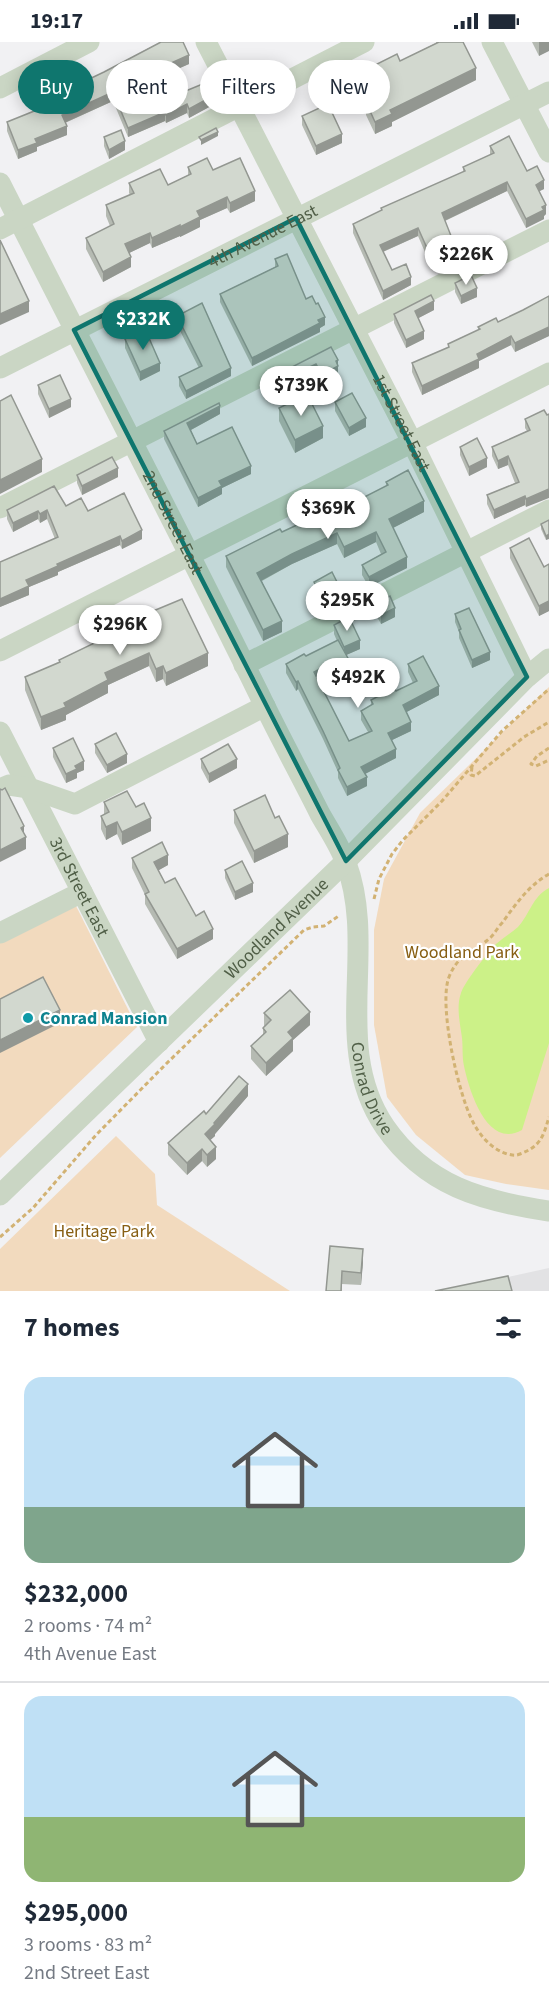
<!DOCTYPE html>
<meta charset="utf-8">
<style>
body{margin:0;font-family:"Source Sans 3",sans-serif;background:#f2f2f3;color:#1f2937;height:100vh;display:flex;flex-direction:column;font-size:22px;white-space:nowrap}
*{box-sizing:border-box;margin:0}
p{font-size:20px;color:#747a83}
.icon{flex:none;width:33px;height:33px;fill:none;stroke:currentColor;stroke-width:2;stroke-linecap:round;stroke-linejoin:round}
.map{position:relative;height:1249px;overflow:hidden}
.panel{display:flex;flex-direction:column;background:#fff;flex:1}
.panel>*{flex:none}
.guide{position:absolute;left:18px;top:18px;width:513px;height:54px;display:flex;gap:12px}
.price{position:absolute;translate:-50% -51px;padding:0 14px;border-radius:21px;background:#fff;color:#222;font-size:20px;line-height:39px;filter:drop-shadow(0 2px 3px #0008)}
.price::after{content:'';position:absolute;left:50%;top:36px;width:18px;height:14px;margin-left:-9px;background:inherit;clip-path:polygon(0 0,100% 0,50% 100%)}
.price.active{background:#0f766e;color:#fff}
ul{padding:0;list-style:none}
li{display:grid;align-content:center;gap:12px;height:318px;padding:0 24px}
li+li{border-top:2px solid #e0e1e3}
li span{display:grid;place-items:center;height:186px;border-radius:18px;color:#555}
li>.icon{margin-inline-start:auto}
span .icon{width:108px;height:108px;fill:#fffc;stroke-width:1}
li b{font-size:26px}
h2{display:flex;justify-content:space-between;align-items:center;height:72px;padding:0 24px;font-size:26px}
.chip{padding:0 21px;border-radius:27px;background:#fff;box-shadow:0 3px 15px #0003;font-size:21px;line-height:54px}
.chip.active{background:#0f766e;color:#fff}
.status{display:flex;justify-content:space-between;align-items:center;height:42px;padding:0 30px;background:#fff;direction:ltr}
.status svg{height:16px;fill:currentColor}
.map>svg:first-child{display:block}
</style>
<div class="status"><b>19:17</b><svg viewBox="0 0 49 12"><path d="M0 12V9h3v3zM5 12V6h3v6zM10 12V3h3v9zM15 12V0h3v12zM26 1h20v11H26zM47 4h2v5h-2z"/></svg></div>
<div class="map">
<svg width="549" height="1249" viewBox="0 0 549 1249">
<rect width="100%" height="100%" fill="#f1f1f3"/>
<polygon fill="#e2e2e4" points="549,1226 549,1249 444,1249"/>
<g fill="#f2dabe">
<polygon points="549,645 549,1148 506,1142 465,1133 416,1093 387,1055 374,983 374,888 384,837 420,771"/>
<polygon points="74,860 137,985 0,1116 0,898"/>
<polygon points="116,1094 155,1132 157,1163 290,1249 0,1249 0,1207"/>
</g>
<path fill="#ccf188" d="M549 846V1001L522 1088C487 1108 469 1048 464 1024 462 1015 463 1005 462 996 460 981 456 965 461 951 464 941 488 910 496 902 503 896 511 891 518 885 530 872 532 855 549 846Z"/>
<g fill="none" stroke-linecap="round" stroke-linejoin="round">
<g stroke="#d2b273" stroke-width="3" stroke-dasharray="4.5 3" stroke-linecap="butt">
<polyline points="549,706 537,714 531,722 536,724 549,718"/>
<polyline points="472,725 471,733 475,734 524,695 549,680"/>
<path d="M549 832C528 844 516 862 502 881 498 885 495 891 491 895 474 911 459 910 449 935 438 963 459 1056 474 1082 481 1095 492 1107 507 1112 513 1113 515 1114 520 1112 541 1104 543 1095 549 1075"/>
<polyline points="374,857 379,837 392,812 403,798 442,759 502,689 549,647"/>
<polyline points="0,1195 33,1166 96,1093 166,1022 304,888 313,885 324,884 340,873"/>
</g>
<g stroke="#cad6c4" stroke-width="21">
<path id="s1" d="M206 0 412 400 527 635"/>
<polyline points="492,0 549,110"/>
<polyline points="0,46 89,0"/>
<path id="s2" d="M0 141C86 311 175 481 259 652 278 692 300 732 320 772 329 788 340 804 346 821 378 906 330 1005 385 1085 426 1144 482 1159 549 1169"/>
<polyline points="0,187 364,0"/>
<path id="s3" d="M0 326 549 50"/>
<polyline points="0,466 549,188"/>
<polyline points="0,609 549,331"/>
<polyline points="244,623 549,468"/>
<path id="s4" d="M0 690 159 1000"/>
<polyline points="0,747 9,743 29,746 75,762 265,664"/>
<polyline points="0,891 82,850"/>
<path id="s5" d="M0 1153 346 819 527 635 549 617"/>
</g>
</g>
<g fill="#b5bab2">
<polygon points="160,0 183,0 189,22 165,32 176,53 211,64 189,76 187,71 166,81 165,79 128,95 113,59 65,81 67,93 37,105 37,109 18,117 7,89 7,80 66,56 66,48 104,30"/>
<polygon points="436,0 463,0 476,38 392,80 392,84 375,92 366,73 366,60 377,55 369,38 369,26 400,19 436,1"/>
<polygon points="532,0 549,0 539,14"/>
<polygon points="302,74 342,101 316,113 302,83"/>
<polygon points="104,95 125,108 109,117 104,104"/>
<polygon points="490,104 527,129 544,147 539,149 546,172 544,174 544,177 526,186 507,149 445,179 455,213 431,224 418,194 383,210 392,228 411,243 383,258 353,191 353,182 381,169 381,166 463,130 463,125 490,113"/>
<polygon points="188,125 213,128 255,159 230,171 227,166 200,178 200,185 180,195 180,194 152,206 150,201 129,211 131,225 103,240 86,207 86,196 110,184 106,174 106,163 130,153 129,151 129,141 168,143 188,133"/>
<polygon points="275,217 306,257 325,283 320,286 320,290 252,324 220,260 220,252 275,225"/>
<polygon points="455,241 477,255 461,262 455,250"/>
<polygon points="549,254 549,294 515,310 511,303 479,319 479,326 422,353 412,330 412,321 448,306 448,302 478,288 478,285 498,280 523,268"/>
<polygon points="434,268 418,276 424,297 406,306 394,281 394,272"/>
<polygon points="177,274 231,334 186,357 179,344 179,335 199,326 177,283"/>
<polygon points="125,297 160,329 140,339 125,306"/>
<polygon points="338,318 338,332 322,340 316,330 291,342 288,335 288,327"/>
<polygon points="38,343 71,365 49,376 38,352"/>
<polygon points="335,360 366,385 349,394 335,369"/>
<polygon points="279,366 323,396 295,411 279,379"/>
<polygon points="544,368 526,465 525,463 494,477 487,462 487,453 515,441 508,423 498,427 492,414 492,405 527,389 525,386 525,377"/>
<polygon points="220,372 191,388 197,402 251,432 222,446 222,452 198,465 164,397 164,389"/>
<polygon points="460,405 487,425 469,434 460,413"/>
<polygon points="77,433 118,435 82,453 77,441"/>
<polygon points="386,440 424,470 393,486 407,526 369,545 362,533 362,523 381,512 376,500 344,516 337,502 292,522 262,539 282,590 263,599 226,525 226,514 347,464 386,444"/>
<polygon points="66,464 88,469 142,497 122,507 120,503 58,530 58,533 29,545 29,553 0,565 0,520 55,497 47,477 40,481 38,477 13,490 7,477 7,468"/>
<polygon points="549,478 546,498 541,487 541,482"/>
<polygon points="510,506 544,525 549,522 549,569 539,574 510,516"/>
<polygon points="314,540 342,559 324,568 314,548"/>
<polygon points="375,562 395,575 381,582 375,571"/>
<polygon points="455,572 490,618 472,626 459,596 459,590 455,580"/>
<polygon points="134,577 208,624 166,644 163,637 156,640 149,624 108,643 108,651 66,673 66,678 41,688 25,648 25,635 59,621 59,618 134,582"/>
<polygon points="334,583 360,607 346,613 361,649 348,655 334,627 317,637 349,699 368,690 361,678 361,669 371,663 371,658 396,649 413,641 408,630 408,622 439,653 406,670 411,689 392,698 396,716 365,732 367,744 347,754 338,736 338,730 323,697 298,647 296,649 286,631 286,622 306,614 337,599 334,592"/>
<polygon points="95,702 127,721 107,731 95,711"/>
<polygon points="53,706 84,728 77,731 77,736 66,741 53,715"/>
<polygon points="201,717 237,726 209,741 201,726"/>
<polygon points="104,760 136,765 151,789 122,803 117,792 106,798 101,787 101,774 104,773"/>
<polygon points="234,768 288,805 254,821 234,781"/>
<polygon points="132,816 168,823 158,828 165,841 196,874 213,897 177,917 145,862 145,853 132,826"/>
<polygon points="225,828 253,850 235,858 225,836"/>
<polygon points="264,971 310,983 293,998 293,1009 266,1034 251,1017 251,1004 263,993 263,986 264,984"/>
<polygon points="248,1054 215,1092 215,1094 210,1098 216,1117 207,1125 202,1119 187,1133 168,1113 168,1101 206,1072"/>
<polygon points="330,1204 363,1220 361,1243 342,1242 342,1249 326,1249"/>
</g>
<g fill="#939791">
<polygon points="539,0 549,0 549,9 539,14"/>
<polygon points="189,13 189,22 162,34 162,25"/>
<polygon points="476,26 476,38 392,80 392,84 375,92 375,80 390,68"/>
<polygon points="113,50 113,59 62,82 62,73"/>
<polygon points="211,55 211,64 189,76 189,67"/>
<polygon points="187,62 187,71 166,81 166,73"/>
<polygon points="165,70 165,79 128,95 128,86"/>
<polygon points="67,84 67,93 37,105 37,109 18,117 18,108 35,97"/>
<polygon points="218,90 218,94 201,103 201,98"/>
<polygon points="342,92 342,101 316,113 316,104"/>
<polygon points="125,99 125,108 109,117 109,108"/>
<polygon points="544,138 544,147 536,151 536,143"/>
<polygon points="507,140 507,149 442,180 442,171"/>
<polygon points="255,149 255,159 230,171 230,161"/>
<polygon points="227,155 227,166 200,178 200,185 180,195 180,185 197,169"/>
<polygon points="546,163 546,172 544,174 544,177 526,186 526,177"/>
<polygon points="180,183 180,194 152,206 152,196"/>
<polygon points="418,186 418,194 380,211 380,203"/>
<polygon points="150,191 150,201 125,213 125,202"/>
<polygon points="455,204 455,213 431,224 431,215"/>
<polygon points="131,215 131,225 103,240 103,230"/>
<polygon points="411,235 411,243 383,258 383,249"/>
<polygon points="477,246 477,255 461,262 461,254"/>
<polygon points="29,259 29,270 0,283 0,272"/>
<polygon points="434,259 434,268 415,278 415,269"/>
<polygon points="325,275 325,283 320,286 320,290 252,324 252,316"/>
<polygon points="549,285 549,294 515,310 515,301"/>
<polygon points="424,289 424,297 406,306 406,298"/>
<polygon points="511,294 511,303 479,319 479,326 422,353 422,344 477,312"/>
<polygon points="338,318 338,332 322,340 322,333"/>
<polygon points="160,321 160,329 140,339 140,330"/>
<polygon points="316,322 316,330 291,342 291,334"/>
<polygon points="231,326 231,334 186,357 186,349"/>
<polygon points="71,357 71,365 49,376 49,367"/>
<polygon points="220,364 220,372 187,390 187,381"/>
<polygon points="366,376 366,385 349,394 349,386"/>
<polygon points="323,384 323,396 295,411 295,398"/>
<polygon points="508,414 508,423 498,427 498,419"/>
<polygon points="487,416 487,425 469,434 469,425"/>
<polygon points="42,417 42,430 0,452 0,438"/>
<polygon points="251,424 251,432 222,446 222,452 198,465 198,456 219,439"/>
<polygon points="118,426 118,435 82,453 82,444"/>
<polygon points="549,447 549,456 526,465 526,457"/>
<polygon points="525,454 525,463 494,477 494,468"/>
<polygon points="424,459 424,470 389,488 389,477"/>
<polygon points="47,468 47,477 40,481 40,472"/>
<polygon points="38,469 38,477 13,490 13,481"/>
<polygon points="142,488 142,497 122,507 122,499"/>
<polygon points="376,490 376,500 344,516 344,505"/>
<polygon points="337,491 337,502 292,522 257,541 257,531 292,512"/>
<polygon points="549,492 549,497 546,498 546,494"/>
<polygon points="120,494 120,503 58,530 58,533 29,545 29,553 0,565 0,557 26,538 57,522"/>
<polygon points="407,515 407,526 369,545 369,535"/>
<polygon points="342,550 342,559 324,568 324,559"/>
<polygon points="549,559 549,569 539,574 539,564"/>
<polygon points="395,566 395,575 381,582 381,573"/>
<polygon points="282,579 282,590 263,599 263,588"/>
<polygon points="360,598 360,607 344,614 344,605"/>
<polygon points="490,610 490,618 472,626 472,618"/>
<polygon points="149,611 149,624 108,643 108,651 66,673 66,678 41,688 41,675 64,661 105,631"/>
<polygon points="208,611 208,624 166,644 166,631"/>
<polygon points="334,619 334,627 314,639 314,630"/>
<polygon points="163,624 163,637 156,640 156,627"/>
<polygon points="298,639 298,647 296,649 296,640"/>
<polygon points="361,640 361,649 348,655 348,646"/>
<polygon points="439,644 439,653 403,672 403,663"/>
<polygon points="411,680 411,689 388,700 388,691"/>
<polygon points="396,707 396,716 361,734 361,725"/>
<polygon points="127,712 127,721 107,731 107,723"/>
<polygon points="237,717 237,726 209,741 209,732"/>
<polygon points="84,719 84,728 77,731 77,736 66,741 66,732 75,724"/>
<polygon points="367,735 367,744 347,754 347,745"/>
<polygon points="151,776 151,789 122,803 122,790"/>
<polygon points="117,780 117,792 106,798 106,785"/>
<polygon points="24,784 24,795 26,795 26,807 0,820 0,808 21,786"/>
<polygon points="288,792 288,805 254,821 254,809"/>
<polygon points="168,813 168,823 154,831 154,820"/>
<polygon points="253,841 253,850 235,858 235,850"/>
<polygon points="213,887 213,897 177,917 177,907"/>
<polygon points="60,968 60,981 0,1011 0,998"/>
<polygon points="310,970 310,983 293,998 293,1009 266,1034 266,1021 288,990"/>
<polygon points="248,1042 248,1054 215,1092 215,1094 205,1103 205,1092"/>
<polygon points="216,1105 216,1117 207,1125 207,1113"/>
<polygon points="202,1107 202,1119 187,1133 187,1121"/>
<polygon points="363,1207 363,1220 361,1243 361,1231"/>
</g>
<g fill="#d2d8cf" stroke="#939791" stroke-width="1.5">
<polygon points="161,0 183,0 189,13 162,25 176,53 205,41 211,55 189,67 187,62 166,73 165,70 128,86 113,50 62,73 67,84 35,97 37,101 18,108 7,80 69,55 66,48 104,30"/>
<polygon points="439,0 463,0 476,26 390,68 392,72 375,80 366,60 382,53 369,26 397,12 400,19"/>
<polygon points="328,62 342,92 316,104 302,74"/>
<polygon points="216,86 218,90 201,98 199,95"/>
<polygon points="121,88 125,99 109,108 104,95"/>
<polygon points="509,94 527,129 537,124 544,138 536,143 546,163 542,165 544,168 526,177 507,140 442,171 455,204 431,215 418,186 380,203 392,228 406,222 411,235 383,249 353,182 382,168 381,166 465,129 463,125 494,111 490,104"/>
<polygon points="207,116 213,128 240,116 255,149 230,161 227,155 197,169 200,175 180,185 180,183 152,196 150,191 125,202 131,215 103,230 86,196 114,182 106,163 134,151 129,141 160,127 168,143 191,132 188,125"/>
<polygon points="0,198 29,259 0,272"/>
<polygon points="287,212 306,257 312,254 316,262 318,261 325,275 318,278 320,281 252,316 220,252 278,224 275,217"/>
<polygon points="471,233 477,246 461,254 455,241"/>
<polygon points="431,253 434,259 415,269 424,289 406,298 394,272"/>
<polygon points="549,254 549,285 515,301 511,294 477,312 479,317 422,344 412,321 449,305 448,302 480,287 478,285 496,276 498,280 523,268"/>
<polygon points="202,261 231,326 186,349 179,335 202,324 177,274"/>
<polygon points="145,287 160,321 140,330 125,297"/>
<polygon points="331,305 338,318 336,319 338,324 322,333 316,322 291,334 288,327"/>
<polygon points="60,333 71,357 49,367 38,343"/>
<polygon points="352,351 366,376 349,386 335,360"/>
<polygon points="307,352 323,384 295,398 279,366"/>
<polygon points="11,353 42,417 0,438 0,359"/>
<polygon points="219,361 220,364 187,381 197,402 232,385 251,424 219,439 222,444 198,456 164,389"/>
<polygon points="544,368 547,373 549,372 549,447 526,457 525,454 494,468 487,453 519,440 508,414 498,419 492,405 530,388 525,377"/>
<polygon points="477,396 487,416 469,425 460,405"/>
<polygon points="112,415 118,426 82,444 77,433"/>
<polygon points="408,428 424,459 389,477 407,515 369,535 362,523 386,510 376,490 344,505 337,491 292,512 257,531 282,579 263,588 226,514 280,487 282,490 346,460 347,464 388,443 386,440"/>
<polygon points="54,444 66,464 81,456 88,469 124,451 142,488 122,499 120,494 57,522 58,524 26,538 29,544 0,557 0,520 58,495 47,468 40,472 38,469 13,481 7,468"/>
<polygon points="549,478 549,492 546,494 541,482"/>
<polygon points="529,496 544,525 549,522 549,559 539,564 510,506"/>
<polygon points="332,530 342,550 324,559 314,540"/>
<polygon points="390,554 395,566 381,573 375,562"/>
<polygon points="182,557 208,611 166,631 163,624 156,627 149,611 105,631 108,638 64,661 66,665 41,675 25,635 60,620 59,618 136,581 134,577"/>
<polygon points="469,566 490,610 472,618 459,588 461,587 455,572"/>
<polygon points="349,575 360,598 344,605 334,583"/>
<polygon points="338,598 361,640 348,646 334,619 314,630 349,699 372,689 361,669 373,662 371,658 394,646 396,649 417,639 408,622 423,614 439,644 403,663 411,680 388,691 396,707 361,725 367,735 347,745 338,728 340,726 323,689 298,639 296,640 286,622 304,612 306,614"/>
<polygon points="116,691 127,712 107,723 95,702"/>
<polygon points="73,696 84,719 75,724 77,727 66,732 53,706"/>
<polygon points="228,702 237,717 209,732 201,717"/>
<polygon points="5,746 24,784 21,786 26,795 0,808 0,747 2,748"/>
<polygon points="127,749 136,765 144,761 151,776 122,790 117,780 106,785 101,774 109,770 104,760"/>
<polygon points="265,753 275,776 279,774 288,792 254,809 234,768"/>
<polygon points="162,800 168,813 154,820 165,841 175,836 196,874 204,869 213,887 177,907 145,852 149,850 132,816"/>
<polygon points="242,819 253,841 235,850 225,828"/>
<polygon points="43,935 60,968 0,998 0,957"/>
<polygon points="290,948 310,970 288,990 293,996 266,1021 251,1004 266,990 263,986 271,978 264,971"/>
<polygon points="239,1034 248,1042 214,1081 215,1082 205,1092 216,1105 207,1113 202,1107 187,1121 168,1101 204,1069 206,1072"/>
<polygon points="330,1204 363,1207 361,1231 342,1229 341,1249 326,1249"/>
<polygon points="508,1234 512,1249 435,1249"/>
</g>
<path fill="#0f766e" fill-opacity="0.2" stroke="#0f766e" stroke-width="4.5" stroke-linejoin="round" d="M296 176 527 635 346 819 74 288Z"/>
<circle fill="#0f9aa8" stroke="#fff" stroke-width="2" cx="28" cy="976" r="6"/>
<g text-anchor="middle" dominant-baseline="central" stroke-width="4.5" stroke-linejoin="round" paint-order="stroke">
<g font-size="18" fill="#505f47" stroke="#fff">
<text stroke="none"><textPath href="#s3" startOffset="294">4th Avenue East</textPath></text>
<text stroke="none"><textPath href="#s1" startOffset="428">1st Street East</textPath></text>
<text stroke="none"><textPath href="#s2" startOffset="381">2nd Street East</textPath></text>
<text stroke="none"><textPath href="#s4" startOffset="174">3rd Street East</textPath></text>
<text stroke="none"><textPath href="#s5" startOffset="384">Woodland Avenue</textPath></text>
<text stroke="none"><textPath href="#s2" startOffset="992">Conrad Drive</textPath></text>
</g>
<g font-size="18" fill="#875e12" stroke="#fff">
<text x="462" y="910">Woodland Park</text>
<text x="104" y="1189">Heritage Park</text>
</g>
<g font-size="18" font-weight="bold" fill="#0d838f" stroke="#fff" text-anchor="start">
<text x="40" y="976">Conrad Mansion</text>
</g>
</g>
</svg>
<b class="price" style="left:466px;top:244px">$226K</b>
<b class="price active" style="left:143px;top:309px">$232K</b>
<b class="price" style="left:301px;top:375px">$739K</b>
<b class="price" style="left:328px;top:498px">$369K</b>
<b class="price" style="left:347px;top:590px">$295K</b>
<b class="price" style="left:120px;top:614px">$296K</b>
<b class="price" style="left:358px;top:667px">$492K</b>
<div class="guide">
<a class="chip active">Buy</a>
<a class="chip">Rent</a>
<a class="chip">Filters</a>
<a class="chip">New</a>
</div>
</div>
<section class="panel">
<h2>7 homes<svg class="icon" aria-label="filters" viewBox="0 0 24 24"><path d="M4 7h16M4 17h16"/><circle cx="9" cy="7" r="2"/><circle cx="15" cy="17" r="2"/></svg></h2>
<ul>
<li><span style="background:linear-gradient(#bfe0f5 70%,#7fa58c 0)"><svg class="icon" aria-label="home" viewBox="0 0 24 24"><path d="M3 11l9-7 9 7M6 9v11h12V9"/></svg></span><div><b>$232,000</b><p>2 rooms · 74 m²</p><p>4th Avenue East</p></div></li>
<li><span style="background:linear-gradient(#bfe0f5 65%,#8fb573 0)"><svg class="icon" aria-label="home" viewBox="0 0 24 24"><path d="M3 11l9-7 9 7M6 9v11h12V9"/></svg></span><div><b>$295,000</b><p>3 rooms · 83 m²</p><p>2nd Street East</p></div></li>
</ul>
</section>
